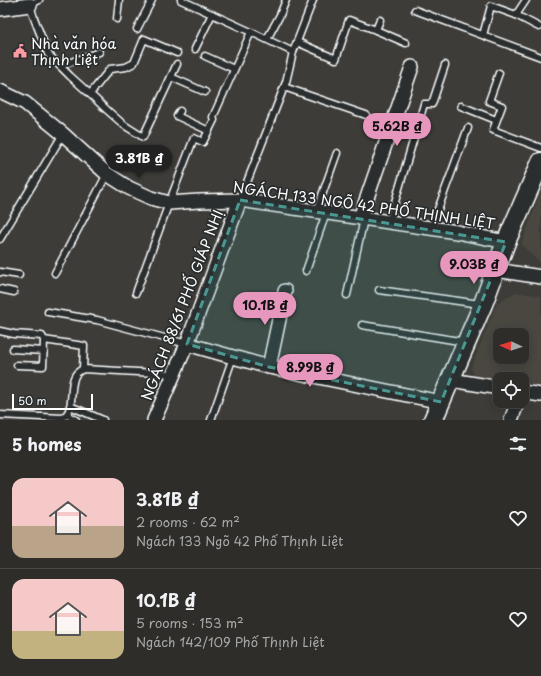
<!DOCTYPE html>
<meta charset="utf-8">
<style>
body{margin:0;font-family:"Playpen Sans",sans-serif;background:#363532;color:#f1f3f6;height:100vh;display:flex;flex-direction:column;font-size:15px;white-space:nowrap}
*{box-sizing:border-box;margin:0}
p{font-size:13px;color:#a7a8a8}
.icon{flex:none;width:22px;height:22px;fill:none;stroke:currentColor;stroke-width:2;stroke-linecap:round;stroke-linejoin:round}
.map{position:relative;height:420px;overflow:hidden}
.sheet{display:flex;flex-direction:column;background:#2e2d2a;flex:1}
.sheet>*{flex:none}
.needle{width:26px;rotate:273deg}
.controls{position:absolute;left:493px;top:328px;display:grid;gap:8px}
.controls a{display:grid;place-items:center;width:36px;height:36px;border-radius:8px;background:#2e2d2a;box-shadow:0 2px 10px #0003,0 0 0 1px #494947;font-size:20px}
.scale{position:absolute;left:12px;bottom:10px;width:81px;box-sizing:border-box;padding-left:4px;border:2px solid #fff;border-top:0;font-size:11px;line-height:14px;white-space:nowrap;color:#fff;-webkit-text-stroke:3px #2a2d2e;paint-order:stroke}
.price{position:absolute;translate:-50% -34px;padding:0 9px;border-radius:14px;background:#e797bd;color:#111;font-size:13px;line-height:26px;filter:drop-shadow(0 1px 2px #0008)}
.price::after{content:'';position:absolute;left:50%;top:24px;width:12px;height:9px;margin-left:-6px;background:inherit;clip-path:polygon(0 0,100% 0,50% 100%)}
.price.on{background:#222;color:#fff}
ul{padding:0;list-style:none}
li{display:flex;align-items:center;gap:12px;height:100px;padding:0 12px}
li+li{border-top:1px solid #494947}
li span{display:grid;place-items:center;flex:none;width:112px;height:80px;border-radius:12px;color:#555}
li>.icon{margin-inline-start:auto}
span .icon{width:48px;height:48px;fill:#fffc;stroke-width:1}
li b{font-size:17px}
h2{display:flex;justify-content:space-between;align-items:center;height:48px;padding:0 12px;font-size:17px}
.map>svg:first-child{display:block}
</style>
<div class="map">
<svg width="541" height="420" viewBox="0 0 541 420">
<rect width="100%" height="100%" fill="#3d3c38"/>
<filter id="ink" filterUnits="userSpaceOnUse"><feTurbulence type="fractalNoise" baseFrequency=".025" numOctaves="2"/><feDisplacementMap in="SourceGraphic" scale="8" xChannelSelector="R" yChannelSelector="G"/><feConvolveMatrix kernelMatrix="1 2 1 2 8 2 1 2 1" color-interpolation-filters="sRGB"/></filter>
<g filter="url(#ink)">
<g fill="#4a463f" fill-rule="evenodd">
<polygon points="541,192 541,261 537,260 521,244"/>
<path d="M516 292 541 296V386L522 383V379H500L475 376 471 368 497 303ZM500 335H522V357H500Z"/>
</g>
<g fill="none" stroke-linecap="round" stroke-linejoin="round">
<g stroke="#fff" stroke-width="9">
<g id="lane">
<polyline points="39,0 30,5 34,18 48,54 70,76 90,94 107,110 124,125 143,137 177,64"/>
<polyline points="181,0 251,32 293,52"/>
<polyline points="415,10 541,57"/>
<polyline points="516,15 526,0"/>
<polyline points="117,19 119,0"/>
<polyline points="137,29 152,0"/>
<polyline points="376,30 380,20"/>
<polyline points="483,35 491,6 516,15 539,27"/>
<polyline points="267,39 280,15 286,0"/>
<polyline points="297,42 336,59 349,20 376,30 406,43"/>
<polyline points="195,49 212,14"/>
<polyline points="205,56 234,69"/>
<polyline points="60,66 99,52"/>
<polyline points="499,73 489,101 502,106 493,130 541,148"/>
<polyline points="171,77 205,92"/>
<polyline points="284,87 366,115"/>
<polyline points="90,94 110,69 126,67 134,63 144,39 177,53"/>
<polyline points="461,106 496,120"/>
<polyline points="180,111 177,116 209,131"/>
<polyline points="240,200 286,82 293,52 313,0"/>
<polyline points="316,212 337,153"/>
<polyline points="389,222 424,104 432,104 445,65"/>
<polyline points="431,228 468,128"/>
<polyline points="0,239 63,134"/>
<polyline points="306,271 326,213"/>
<polyline points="0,272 19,275"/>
<polyline points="55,273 107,174"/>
<polyline points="0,289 14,292"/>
<polyline points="379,290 480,304"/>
<polyline points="136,293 169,203 194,138 203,142 214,120 213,117 251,32"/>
<polyline points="347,295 364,219"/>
<polyline points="48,312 97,320 187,344"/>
<polyline points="362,325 465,342"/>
<polyline points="0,331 14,334 42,336 44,340 43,366 17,365"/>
<polyline points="44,340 84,346 83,369"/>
<polyline points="13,349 44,351"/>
<polyline points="70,406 103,420"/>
<path d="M0 415 62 418C77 411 67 384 77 373 79 371 81 370 83 369L174 374"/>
<polyline points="67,415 76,420"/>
<polyline points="211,420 233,357"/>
</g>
</g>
<g stroke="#fff" stroke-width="16">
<g id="street">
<polyline points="0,9 30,5"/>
<polyline points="0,91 25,103 63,134 107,174 129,188 151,198 169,203 199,201 240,200 457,232 506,242"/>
<polyline points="360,218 412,67"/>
<polyline points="496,270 541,277"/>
<polyline points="187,344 233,357 269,367 441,402"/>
<polyline points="269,367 285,291"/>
<polyline points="451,380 500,388"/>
<polyline points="522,392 541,395"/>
<polyline points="154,420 187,344 240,200"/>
<polyline points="511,420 518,401"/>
</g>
</g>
<g stroke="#fff" stroke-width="21">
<polyline id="secondary" points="433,420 483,304 506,242 541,162"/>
</g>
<use href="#lane" stroke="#2a2d2e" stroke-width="6"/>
<use href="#street" stroke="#2a2d2e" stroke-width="13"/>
<use href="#secondary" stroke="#2a2d2e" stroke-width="18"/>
</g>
</g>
<path fill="#4b9892" fill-opacity="0.2" stroke="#4b9892" stroke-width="3" stroke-dasharray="8 5" stroke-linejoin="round" d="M240 200 506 242 441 402 269 367 187 344Z"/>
<defs>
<g id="civic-bare" transform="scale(1.08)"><path d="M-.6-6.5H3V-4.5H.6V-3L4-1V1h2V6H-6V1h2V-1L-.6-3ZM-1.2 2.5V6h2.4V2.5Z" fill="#ff9aa2" stroke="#2a2d2e" stroke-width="2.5" paint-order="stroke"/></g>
</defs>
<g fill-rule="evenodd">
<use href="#civic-bare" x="20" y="51"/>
</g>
<g text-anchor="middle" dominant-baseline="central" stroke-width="3.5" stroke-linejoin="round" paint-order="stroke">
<g font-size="14" fill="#fff" stroke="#2a2d2e" text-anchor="start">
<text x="31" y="43">Nhà văn hóa<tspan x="31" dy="16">Thịnh Liệt</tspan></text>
</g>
<g font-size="14" fill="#fff" stroke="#2a2d2e">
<text transform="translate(364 205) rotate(8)">NGÁCH 133 NGÕ 42 PHỐ THỊNH LIỆT</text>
<text transform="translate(182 305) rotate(-69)">NGÁCH 88/61 PHỐ GIÁP NHỊ</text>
</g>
</g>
</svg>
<div class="controls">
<a><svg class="needle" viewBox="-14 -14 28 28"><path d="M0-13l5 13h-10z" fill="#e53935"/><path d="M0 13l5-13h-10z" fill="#a7a8a8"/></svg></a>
<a><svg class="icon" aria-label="locate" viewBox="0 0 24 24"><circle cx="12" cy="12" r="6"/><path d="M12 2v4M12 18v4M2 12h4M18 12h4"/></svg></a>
</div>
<div class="scale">50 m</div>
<b class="price" style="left:397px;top:147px">5.62B ₫</b>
<b class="price on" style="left:139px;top:179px">3.81B ₫</b>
<b class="price" style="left:474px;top:285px">9.03B ₫</b>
<b class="price" style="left:265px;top:326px">10.1B ₫</b>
<b class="price" style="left:310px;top:388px">8.99B ₫</b>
</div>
<section class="sheet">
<h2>5 homes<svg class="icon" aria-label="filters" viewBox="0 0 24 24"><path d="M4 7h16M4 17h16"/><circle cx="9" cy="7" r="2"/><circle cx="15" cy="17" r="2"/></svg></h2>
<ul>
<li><span style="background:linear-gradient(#f6c9c9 60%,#b9a48a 0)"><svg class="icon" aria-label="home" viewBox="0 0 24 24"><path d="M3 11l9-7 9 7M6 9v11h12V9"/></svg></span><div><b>3.81B ₫</b><p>2 rooms · 62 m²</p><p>Ngách 133 Ngõ 42 Phố Thịnh Liệt</p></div><svg class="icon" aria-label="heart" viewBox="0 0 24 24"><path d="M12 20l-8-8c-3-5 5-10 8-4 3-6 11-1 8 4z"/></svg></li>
<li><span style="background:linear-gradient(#f6c9c9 65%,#c2b280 0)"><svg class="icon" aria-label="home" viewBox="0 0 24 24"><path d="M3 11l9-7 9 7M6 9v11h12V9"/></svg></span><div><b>10.1B ₫</b><p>5 rooms · 153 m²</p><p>Ngách 142/109 Phố Thịnh Liệt</p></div><svg class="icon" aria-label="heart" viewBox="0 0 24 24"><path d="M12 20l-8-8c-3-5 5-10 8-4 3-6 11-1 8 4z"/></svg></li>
</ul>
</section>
